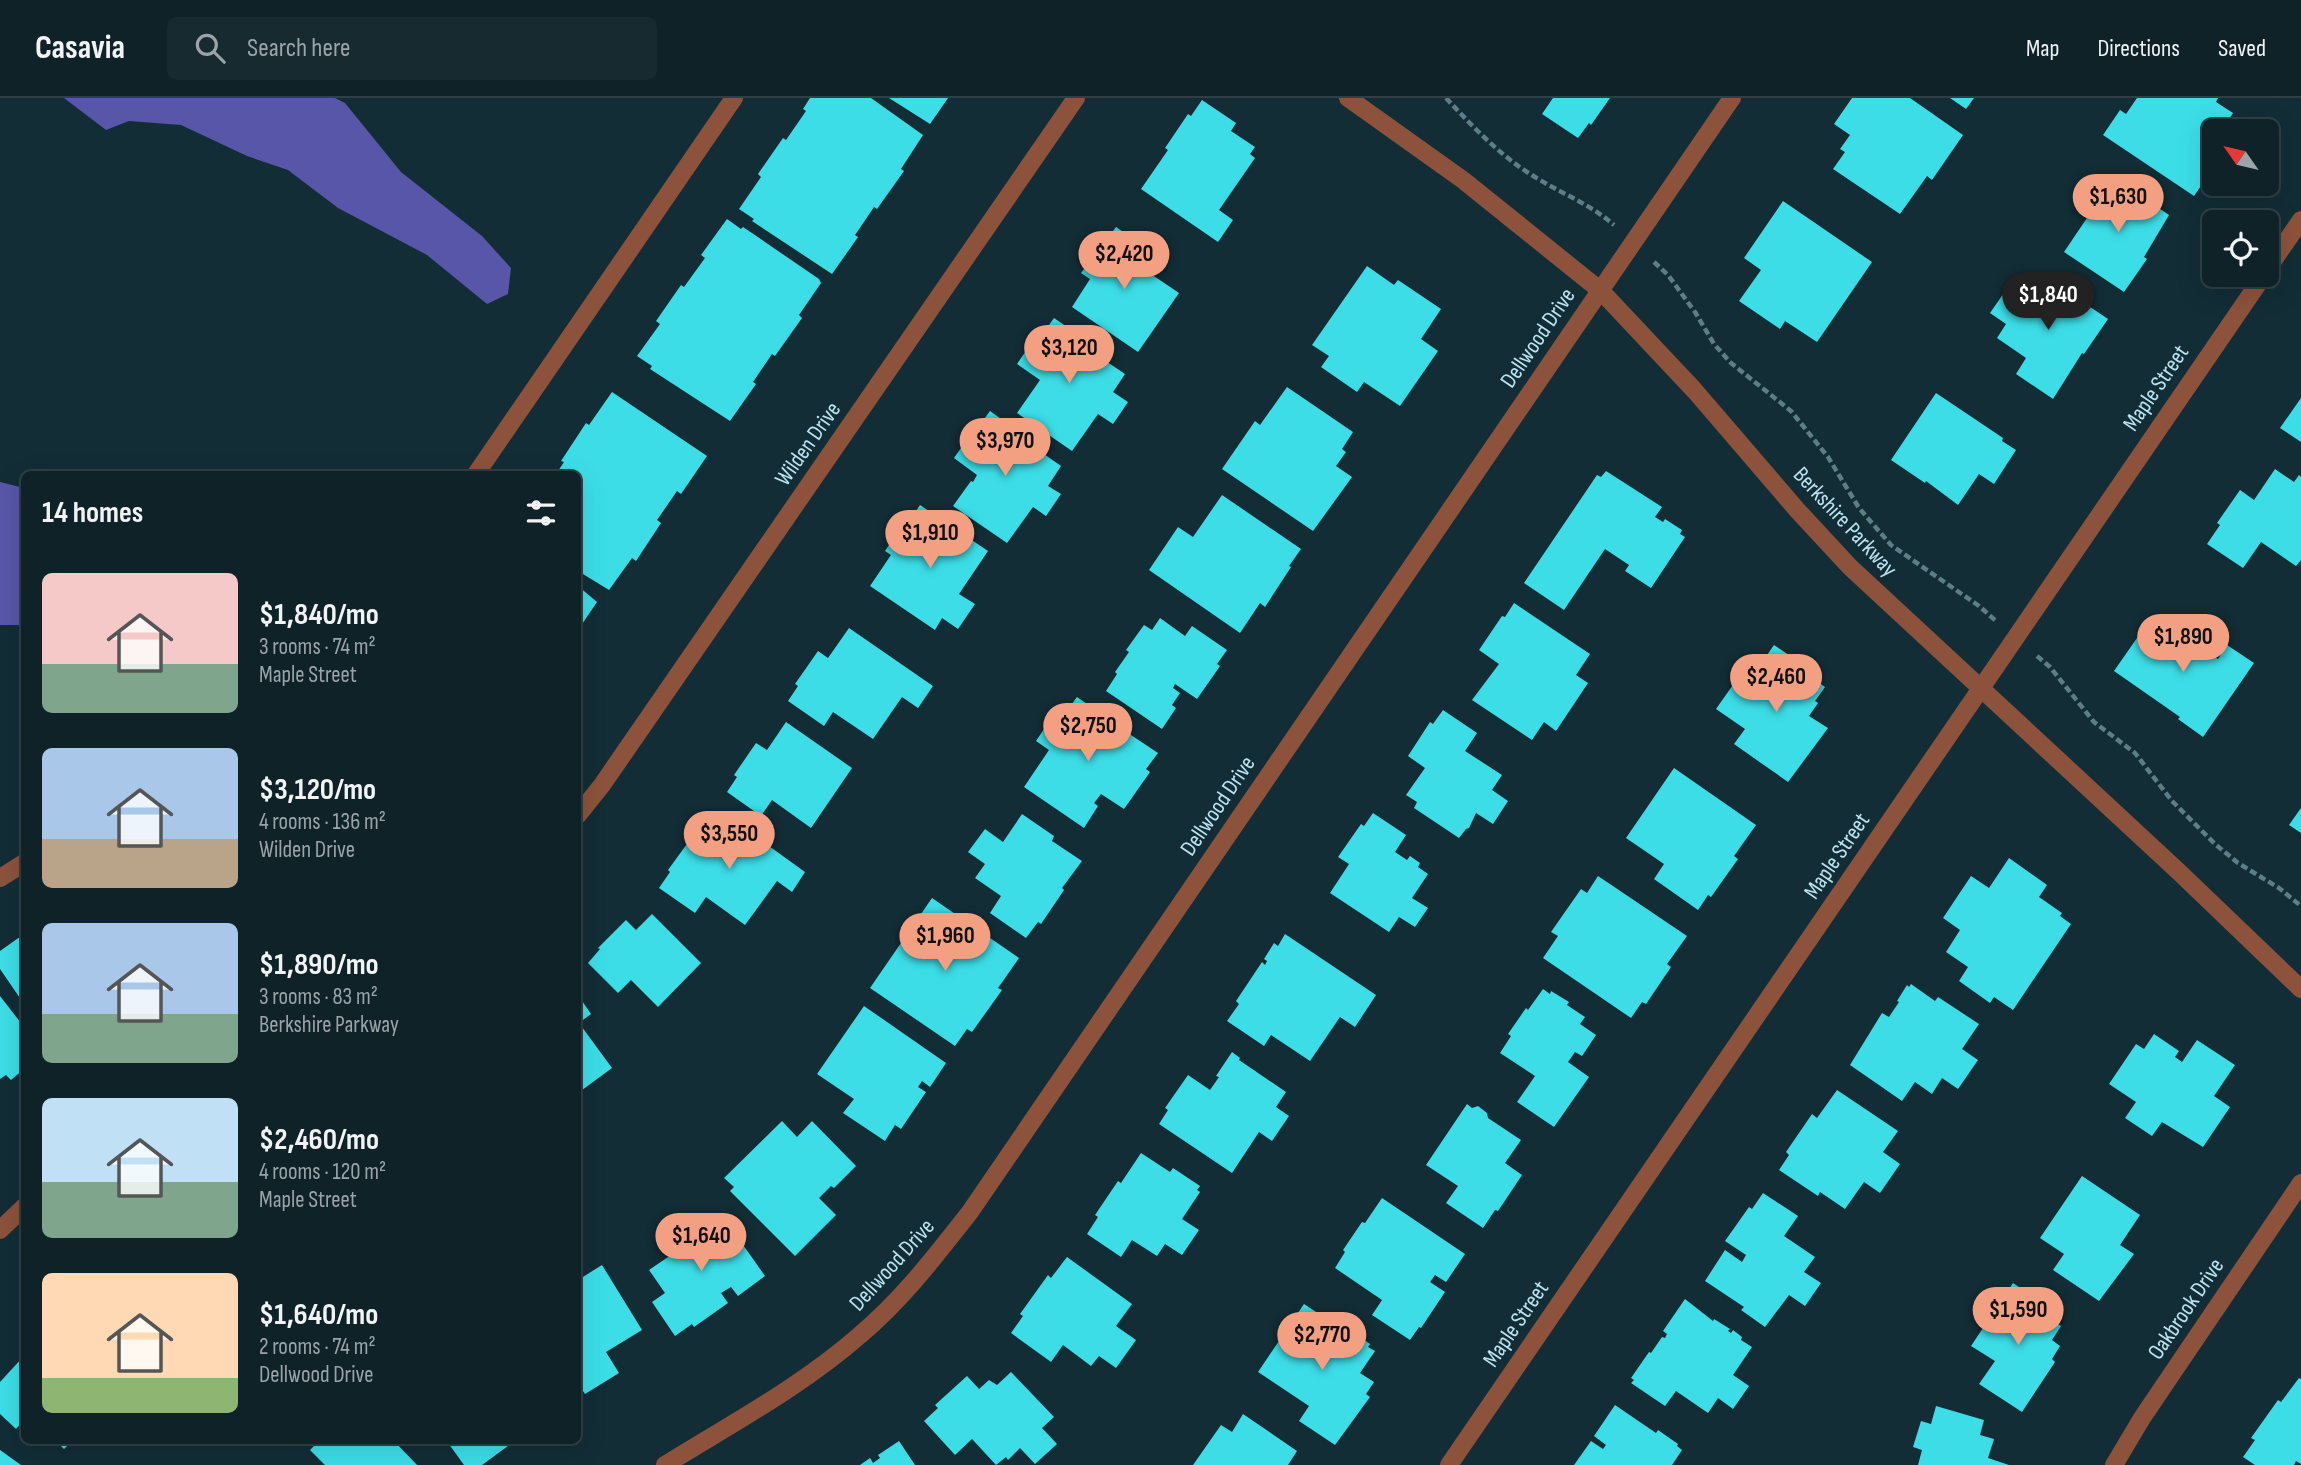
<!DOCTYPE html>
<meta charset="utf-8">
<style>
body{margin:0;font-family:"Sofia Sans Condensed",sans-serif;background:#172a30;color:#f1f3f6;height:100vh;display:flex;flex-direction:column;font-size:26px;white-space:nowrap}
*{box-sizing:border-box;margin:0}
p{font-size:23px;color:#9ba4a8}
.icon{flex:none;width:38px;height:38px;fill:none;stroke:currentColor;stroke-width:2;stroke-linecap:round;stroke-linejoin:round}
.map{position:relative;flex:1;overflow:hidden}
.panel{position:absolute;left:21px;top:373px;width:560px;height:973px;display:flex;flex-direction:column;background:#0e2228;border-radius:10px;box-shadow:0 7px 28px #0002,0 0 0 2px #2e3f45}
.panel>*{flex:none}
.needle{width:46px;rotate:304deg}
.controls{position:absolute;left:2202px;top:21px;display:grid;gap:14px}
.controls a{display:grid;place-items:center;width:77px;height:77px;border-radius:10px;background:#0e2228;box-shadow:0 7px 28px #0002,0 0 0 2px #2e3f45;font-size:35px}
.price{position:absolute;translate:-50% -60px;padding:0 16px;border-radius:24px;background:#f2a081;color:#111;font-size:23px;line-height:46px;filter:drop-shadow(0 2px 4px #0008)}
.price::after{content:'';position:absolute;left:50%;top:42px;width:21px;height:16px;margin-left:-10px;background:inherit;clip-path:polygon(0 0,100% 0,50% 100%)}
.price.on{background:#222;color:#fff}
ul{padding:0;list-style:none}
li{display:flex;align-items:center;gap:21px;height:175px;padding:0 21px}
li span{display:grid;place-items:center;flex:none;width:196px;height:140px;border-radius:10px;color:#555}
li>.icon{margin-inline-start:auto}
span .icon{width:84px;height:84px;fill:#fffc;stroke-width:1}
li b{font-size:30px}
h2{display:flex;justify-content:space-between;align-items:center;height:84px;padding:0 21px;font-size:30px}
header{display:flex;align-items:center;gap:42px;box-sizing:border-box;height:98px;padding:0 35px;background:#0e2228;border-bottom:2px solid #2e3f45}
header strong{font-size:33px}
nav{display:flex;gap:38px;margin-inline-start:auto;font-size:24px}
.search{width:490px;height:63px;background:#172a30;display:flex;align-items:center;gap:18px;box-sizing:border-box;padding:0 24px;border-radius:10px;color:#9ba4a8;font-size:26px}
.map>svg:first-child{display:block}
</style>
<header>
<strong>Casavia</strong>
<div class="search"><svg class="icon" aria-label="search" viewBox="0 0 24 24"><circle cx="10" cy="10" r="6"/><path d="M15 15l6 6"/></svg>Search here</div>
<nav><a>Map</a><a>Directions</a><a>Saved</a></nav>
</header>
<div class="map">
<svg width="2301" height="1367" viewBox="0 0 2301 1367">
<rect width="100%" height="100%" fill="#122d36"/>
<g fill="#5756a8">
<polygon points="64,0 335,0 345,5 401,74 482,138 511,170 508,196 487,206 427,157 338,110 288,72 247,58 181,27 129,23 106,32"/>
<polygon points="0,384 24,390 24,527 0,527"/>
</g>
<g fill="#3cdde7">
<polygon points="810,0 871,0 923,37 901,71 904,73 877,111 874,109 855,137 858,139 832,176 752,123 754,121 739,111 761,79 758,76 783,40 786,42 806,13 803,11"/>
<polygon points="889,0 948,0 930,26"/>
<polygon points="1553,0 1610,0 1591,27 1589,25 1578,40 1542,16"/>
<polygon points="1852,0 1910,0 1963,37 1932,82 1927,78 1900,116 1833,71 1845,54 1840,51 1850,37 1834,26"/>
<polygon points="1950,0 1974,0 1966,11"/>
<polygon points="2137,0 2218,0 2216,4 2233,15 2221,33 2209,35 2214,38 2214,69 2194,98 2103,37 2120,12 2126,16"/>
<polygon points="1202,2 1236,25 1231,33 1255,49 1250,56 1255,60 1219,112 1233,122 1218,144 1141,91 1168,52 1165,50 1188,16 1191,18"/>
<polygon points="2114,80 2120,84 2122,80 2140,92 2138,96 2169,117 2144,159 2147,161 2124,194 2064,154"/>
<polygon points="1783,103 1872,164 1817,244 1785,223 1780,231 1739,203 1761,172 1744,160"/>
<polygon points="727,121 741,131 743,129 819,181 821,185 799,217 802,220 775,258 772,256 753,284 756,286 730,323 650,271 652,268 637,258 660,226 656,223 681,187 684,189 705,160 701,157"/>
<polygon points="1116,129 1150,152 1139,168 1179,195 1138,254 1072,209 1090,181 1081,175"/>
<polygon points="1367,168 1394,187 1398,182 1441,211 1421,241 1438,253 1400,308 1364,284 1357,294 1321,269 1329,258 1312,247"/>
<polygon points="2041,175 2052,183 2054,180 2063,187 2062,190 2108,221 2084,256 2082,255 2053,301 2016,276 2026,260 1997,240 2006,226 1990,215 2006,192 2022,203"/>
<polygon points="1054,220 1092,246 1088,251 1125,276 1113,294 1128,304 1113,326 1098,316 1072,353 1017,315 1040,282 1017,266 1040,232 1044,234"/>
<polygon points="1287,289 1353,334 1342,351 1346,354 1336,368 1352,379 1313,433 1222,371 1255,323 1260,327"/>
<polygon points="612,294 707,358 681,396 677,393 657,422 661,425 636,463 632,460 609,492 578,473 578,376 556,376 564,364 561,363 586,325 589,327"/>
<polygon points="1936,295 2003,340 2002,343 2016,352 1994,386 1979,376 1958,407 1926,383 1925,385 1891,362"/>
<polygon points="2301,300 2301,344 2280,330"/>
<polygon points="990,313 1026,339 1024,342 1061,368 1048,388 1061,396 1046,418 1033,409 1007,445 953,408 971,383 973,384 977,377 954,360 977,327 979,328"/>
<polygon points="2275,371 2294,384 2299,377 2301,379 2301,462 2296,468 2261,444 2243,470 2207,446 2220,427 2217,425 2240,392 2254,402"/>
<polygon points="1606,373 1662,409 1655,419 1663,424 1665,421 1682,432 1680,436 1685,439 1651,490 1625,473 1629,467 1605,451 1564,512 1524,485 1597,377 1601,379"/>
<polygon points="1222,397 1301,451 1289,468 1291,469 1265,509 1260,505 1240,535 1149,472 1178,429 1193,439"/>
<polygon points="920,407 988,453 959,496 975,506 958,531 942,520 935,532 870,488 891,457 885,453 907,420 910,422"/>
<polygon points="578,488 597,504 578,532"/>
<polygon points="1514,505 1590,556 1576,577 1588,585 1556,633 1544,624 1532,642 1472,602 1499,566 1479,552 1502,518 1505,519"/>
<polygon points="2153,517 2218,561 2227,547 2254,565 2203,639 2178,621 2180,619 2114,573"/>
<polygon points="1160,520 1185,538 1192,528 1227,552 1217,566 1220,568 1197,601 1175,586 1173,590 1180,595 1172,607 1176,610 1162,631 1106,593 1117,576 1115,574 1129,554 1126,552 1144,527 1152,532"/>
<polygon points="849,530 933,588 918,610 902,599 873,641 833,614 824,628 788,603 798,588 795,586 818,553 828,560"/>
<polygon points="1774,547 1795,561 1793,564 1805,573 1804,574 1825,589 1815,603 1818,605 1809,618 1828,630 1788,684 1734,646 1745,631 1716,611 1735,584 1744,590"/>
<polygon points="1077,599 1087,606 1086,607 1158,655 1146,671 1150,674 1124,711 1101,696 1094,705 1098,708 1084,730 1024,689 1049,652 1036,643 1056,613 1063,618"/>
<polygon points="1443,612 1477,635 1465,653 1502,677 1492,692 1508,703 1493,726 1476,715 1469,730 1466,731 1459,740 1414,710 1417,704 1406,697 1425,670 1408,658 1430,624 1433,626"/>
<polygon points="786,624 852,670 811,730 772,702 761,718 727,694 737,679 734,677 756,645 767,652"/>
<polygon points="1674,670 1756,727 1734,758 1738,761 1711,799 1708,797 1698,812 1654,781 1664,766 1626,740"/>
<polygon points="2301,710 2301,735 2289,727"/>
<polygon points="723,715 805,774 792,794 777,783 745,827 706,799 695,815 659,790 670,774 668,772 692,739 702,746"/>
<polygon points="1373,715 1406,737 1395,754 1407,762 1410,758 1420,765 1418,769 1428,776 1412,800 1428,810 1415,829 1399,819 1389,834 1330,795 1349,766 1338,759 1361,726 1364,728"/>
<polygon points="1022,716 1054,738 1052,743 1082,763 1062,790 1064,792 1041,826 1038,824 1026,840 990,815 1001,798 975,780 985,766 968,754 985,731 1003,744"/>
<polygon points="2009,760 2047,787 2039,799 2062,815 2060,818 2071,826 2013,912 1994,899 1990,905 1959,883 1968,869 1946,854 1960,832 1943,820 1971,778 1989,790"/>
<polygon points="1598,778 1687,838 1667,866 1671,869 1646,906 1642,904 1631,920 1543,860 1558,838 1551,834 1581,791 1587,795"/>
<polygon points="932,800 1019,860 998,890 1002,892 972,934 967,931 955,948 870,890"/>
<polygon points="652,816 701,865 658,909 631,882 618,895 588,865 600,851 598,850 626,822 636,832"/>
<polygon points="24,836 24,906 0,871 0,853"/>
<polygon points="1285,836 1376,897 1355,929 1340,919 1310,963 1271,937 1264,948 1227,923 1239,906 1236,903 1262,864 1265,867 1267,863 1264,861 1274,845 1278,848"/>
<polygon points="1911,886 1935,903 1938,899 1979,926 1962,951 1978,962 1958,991 1942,980 1932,996 1915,984 1902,1003 1850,967 1882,915 1889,919 1899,904 1897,903 1907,887 1909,889"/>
<polygon points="1543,891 1550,896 1551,893 1569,904 1567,907 1585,919 1580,926 1596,937 1582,958 1575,954 1568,964 1589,979 1554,1029 1517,1004 1535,978 1500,955 1511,938 1508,936 1526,910 1528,912"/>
<polygon points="578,897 591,916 579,925 612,970 578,995"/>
<polygon points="0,898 24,929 24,971 11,982 6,977 0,981"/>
<polygon points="864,908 946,965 930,989 922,983 918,989 926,994 901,1031 895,1027 885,1043 843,1015 854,1001 817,976"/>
<polygon points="2154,936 2179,953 2175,959 2182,964 2197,942 2235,967 2214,998 2230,1009 2203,1049 2162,1024 2152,1038 2125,1020 2136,1004 2109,986 2136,946 2144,951"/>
<polygon points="1232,954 1240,960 1239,962 1286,994 1276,1009 1289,1018 1272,1043 1259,1034 1232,1075 1159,1026 1168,1012 1165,1010 1188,977 1210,992 1219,979 1216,978"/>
<polygon points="1837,992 1898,1033 1883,1054 1900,1066 1880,1095 1864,1084 1845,1111 1820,1094 1818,1098 1779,1072 1789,1057 1786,1054 1812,1016 1817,1020"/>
<polygon points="1467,1006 1472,1010 1478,1008 1487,1015 1488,1020 1521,1042 1505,1065 1522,1077 1498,1113 1495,1112 1483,1130 1446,1105 1458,1088 1426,1067"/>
<polygon points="782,1023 797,1039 812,1023 856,1068 834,1090 831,1088 819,1100 836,1117 795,1158 730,1093 734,1089 724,1080"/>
<polygon points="1141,1055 1170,1074 1173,1070 1200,1088 1197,1092 1200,1094 1182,1121 1199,1132 1182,1157 1165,1146 1157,1158 1132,1142 1121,1159 1087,1136 1098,1119 1095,1117 1118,1083 1121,1085"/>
<polygon points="2082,1078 2140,1117 2120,1147 2134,1156 2099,1203 2053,1172 2064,1156 2040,1140"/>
<polygon points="1763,1095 1798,1118 1784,1138 1815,1159 1804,1174 1821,1185 1805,1208 1789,1197 1765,1229 1741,1212 1744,1209 1705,1183 1725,1152 1742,1164 1746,1157 1725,1143 1749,1109 1752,1111"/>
<polygon points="1382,1100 1465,1156 1446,1184 1435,1177 1430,1184 1445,1194 1421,1230 1419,1229 1410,1242 1372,1217 1382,1202 1335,1170 1345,1154 1343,1152 1362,1124 1365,1125"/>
<polygon points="722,1117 765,1178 738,1198 731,1189 721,1195 728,1205 694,1229 692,1226 675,1238 652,1204 665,1195 649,1172 671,1157 658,1139 683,1121 696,1139 703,1134 701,1132"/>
<polygon points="1067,1159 1132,1206 1116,1228 1136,1242 1116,1270 1099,1258 1091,1268 1063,1247 1051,1264 1011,1235 1023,1218 1020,1216 1048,1177 1051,1180"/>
<polygon points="602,1167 642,1232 606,1254 619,1275 585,1296 583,1293 578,1297 578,1182"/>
<polygon points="2013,1185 2058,1215 2053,1222 2061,1228 2052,1242 2060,1248 2052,1261 2055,1264 2022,1314 1979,1286 1995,1263 1971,1248"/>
<polygon points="1685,1201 1713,1223 1714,1221 1730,1231 1728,1233 1731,1235 1733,1232 1742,1239 1741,1242 1752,1249 1733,1277 1749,1288 1733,1311 1718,1300 1708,1315 1676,1293 1665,1308 1631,1285 1634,1282 1631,1280 1649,1254 1651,1255 1662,1239 1665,1240 1667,1236 1663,1233"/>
<polygon points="1304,1206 1357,1241 1359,1238 1370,1246 1368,1249 1375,1253 1360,1275 1374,1284 1366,1296 1370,1299 1335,1347 1299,1323 1309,1308 1258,1274"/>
<polygon points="23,1259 24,1322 16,1331 0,1316 0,1284"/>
<polygon points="1011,1274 1054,1319 1042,1330 1057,1346 1035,1366 1020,1350 1008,1362 1006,1359 996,1367 972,1341 955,1357 924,1323 938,1310 935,1307 967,1278 979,1291 989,1282 997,1287"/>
<polygon points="2299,1280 2301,1281 2301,1366 2296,1363 2294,1367 2255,1367 2243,1359 2255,1342 2251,1340 2278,1302 2281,1304"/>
<polygon points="1615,1307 1656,1335 1658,1332 1678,1346 1677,1348 1682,1352 1672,1367 1574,1367 1591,1343 1603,1351 1606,1347 1594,1338"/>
<polygon points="1936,1308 1984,1322 1980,1337 1994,1341 1988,1360 2009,1367 1918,1367 1922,1352 1913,1349 1921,1323 1931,1326"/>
<polygon points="1243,1316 1297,1353 1288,1367 1193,1367 1221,1327 1232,1334"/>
<polygon points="55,1342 73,1342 64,1351"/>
<polygon points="320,1342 347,1342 350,1345 353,1342 393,1342 417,1367 325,1367 310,1352"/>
<polygon points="446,1342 516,1342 482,1367 464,1367"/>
<polygon points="899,1343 915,1367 860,1367 870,1360 873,1365 880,1360 878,1357"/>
<polygon points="0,1352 21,1367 0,1367"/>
</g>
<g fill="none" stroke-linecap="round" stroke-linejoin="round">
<g stroke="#5d7d89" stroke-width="4.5" stroke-dasharray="7 3.5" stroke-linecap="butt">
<path d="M1446 0C1474 30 1503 61 1540 82 1565 97 1591 107 1614 127"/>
<polyline points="1654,164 1668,177 1695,214 1714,246 1731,265 1791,313 1828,359 1859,410 1891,447 1979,508 1996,523"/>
<polyline points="2037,558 2050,569 2094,624 2135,655 2172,703 2215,746 2238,765 2279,790 2301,808"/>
</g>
<g stroke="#8c523c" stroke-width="18">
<polyline points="476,376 734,0"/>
<polyline points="0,780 24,765"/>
</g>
<g stroke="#8c523c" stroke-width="18">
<polyline points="1348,0 1463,82 1601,193 1695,293 1798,413 1850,469 2179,774 2301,891"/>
<polyline points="2266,173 2301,122"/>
<polyline points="578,717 602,687 1076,0"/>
<polyline points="0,1132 24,1109"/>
<path d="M665 1367C731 1326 802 1288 860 1237 903 1201 936 1157 970 1114L1732 0"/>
<polyline points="1449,1367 2264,177"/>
<polyline points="2114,1367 2142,1320 2301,1085"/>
</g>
</g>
<g text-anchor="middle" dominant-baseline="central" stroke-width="7" stroke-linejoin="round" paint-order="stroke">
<g font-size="23" fill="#bce3f1" stroke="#122d36">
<text transform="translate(1538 240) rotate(-56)">Dellwood Drive</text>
<text transform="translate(2156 290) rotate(-56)">Maple Street</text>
<text transform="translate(808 346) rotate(-55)">Wilden Drive</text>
<text transform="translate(1845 424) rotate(47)">Berkshire Parkway</text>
<text transform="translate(1218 708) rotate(-56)">Dellwood Drive</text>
<text transform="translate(1837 758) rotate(-56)">Maple Street</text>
<text transform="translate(892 1167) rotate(-48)">Dellwood Drive</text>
<text transform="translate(2186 1211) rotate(-56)">Oakbrook Drive</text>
<text transform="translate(1516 1226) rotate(-56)">Maple Street</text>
</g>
</g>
</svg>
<div class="controls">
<a><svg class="needle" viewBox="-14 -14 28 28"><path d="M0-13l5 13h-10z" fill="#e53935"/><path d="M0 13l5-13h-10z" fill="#9ba4a8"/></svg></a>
<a><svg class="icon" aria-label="locate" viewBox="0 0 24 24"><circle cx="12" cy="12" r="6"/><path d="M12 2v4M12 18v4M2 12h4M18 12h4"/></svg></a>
</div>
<b class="price" style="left:2118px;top:136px">$1,630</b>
<b class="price" style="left:1124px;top:193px">$2,420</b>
<b class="price on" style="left:2048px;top:234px">$1,840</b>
<b class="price" style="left:1069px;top:287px">$3,120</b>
<b class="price" style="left:1005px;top:380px">$3,970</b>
<b class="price" style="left:930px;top:472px">$1,910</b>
<b class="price" style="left:2183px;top:576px">$1,890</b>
<b class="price" style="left:1776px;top:616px">$2,460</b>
<b class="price" style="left:1088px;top:665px">$2,750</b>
<b class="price" style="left:729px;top:773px">$3,550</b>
<b class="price" style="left:945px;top:875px">$1,960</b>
<b class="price" style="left:701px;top:1175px">$1,640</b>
<b class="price" style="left:2018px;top:1249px">$1,590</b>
<b class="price" style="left:1322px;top:1274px">$2,770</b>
<section class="panel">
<h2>14 homes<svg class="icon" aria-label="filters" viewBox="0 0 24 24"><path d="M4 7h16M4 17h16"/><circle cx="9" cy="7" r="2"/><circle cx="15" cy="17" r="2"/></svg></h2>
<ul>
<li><span style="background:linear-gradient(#f6c9c9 65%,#7fa58c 0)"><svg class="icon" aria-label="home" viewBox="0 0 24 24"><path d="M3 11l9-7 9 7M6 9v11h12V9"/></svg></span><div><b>$1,840/mo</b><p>3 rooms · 74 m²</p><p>Maple Street</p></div></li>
<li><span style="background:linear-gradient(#a9c7e8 65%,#b9a48a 0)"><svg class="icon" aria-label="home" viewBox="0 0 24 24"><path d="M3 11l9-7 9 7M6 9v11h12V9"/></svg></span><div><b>$3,120/mo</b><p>4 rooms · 136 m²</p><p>Wilden Drive</p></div></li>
<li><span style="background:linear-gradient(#a9c7e8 65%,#7fa58c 0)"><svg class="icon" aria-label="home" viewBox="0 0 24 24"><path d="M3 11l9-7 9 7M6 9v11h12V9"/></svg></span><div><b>$1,890/mo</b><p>3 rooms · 83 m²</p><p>Berkshire Parkway</p></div></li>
<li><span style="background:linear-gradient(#bfe0f5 60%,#7fa58c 0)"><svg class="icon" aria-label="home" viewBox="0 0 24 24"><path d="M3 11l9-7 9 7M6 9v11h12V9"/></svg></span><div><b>$2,460/mo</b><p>4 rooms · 120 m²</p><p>Maple Street</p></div></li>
<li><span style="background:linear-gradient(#ffd9b3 75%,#8fb573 0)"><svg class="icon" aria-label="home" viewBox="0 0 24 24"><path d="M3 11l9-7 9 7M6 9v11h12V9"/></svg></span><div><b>$1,640/mo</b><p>2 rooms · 74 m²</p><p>Dellwood Drive</p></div></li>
</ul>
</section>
</div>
